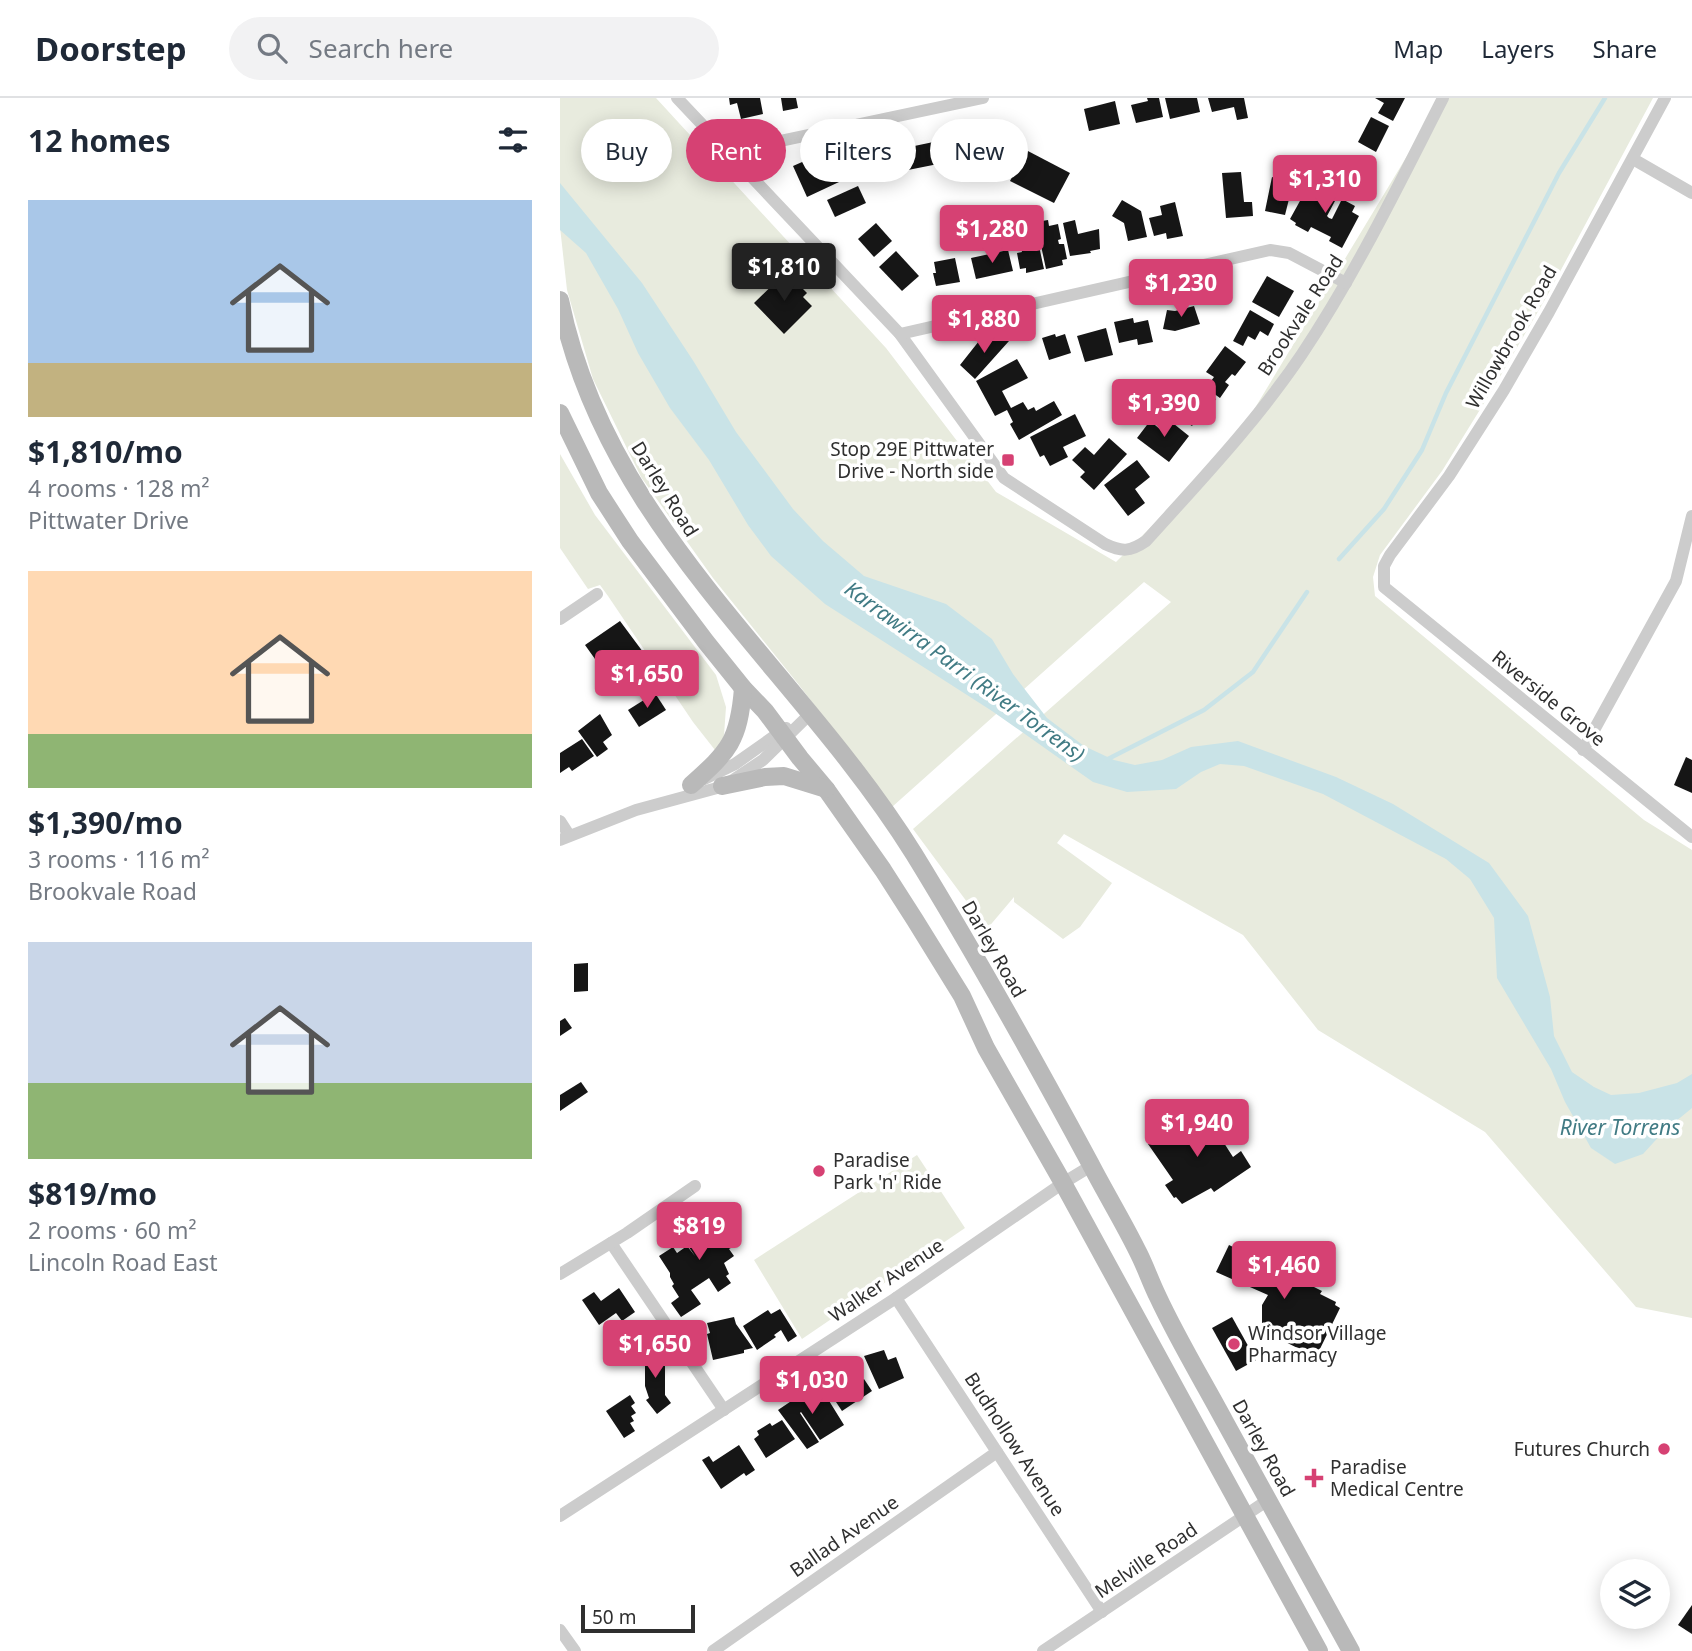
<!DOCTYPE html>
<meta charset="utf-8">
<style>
body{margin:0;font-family:"Noto Sans",sans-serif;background:#f2f2f3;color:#1f2937;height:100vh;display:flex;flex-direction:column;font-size:26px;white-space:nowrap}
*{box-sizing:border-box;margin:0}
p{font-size:23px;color:#747a83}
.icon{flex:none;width:38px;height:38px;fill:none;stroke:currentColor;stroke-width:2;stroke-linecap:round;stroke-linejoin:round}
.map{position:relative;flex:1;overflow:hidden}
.drawer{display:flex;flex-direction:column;background:#fff;width:560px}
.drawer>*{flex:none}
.top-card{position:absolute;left:21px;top:21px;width:665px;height:63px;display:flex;gap:14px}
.tools{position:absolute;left:1040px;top:1461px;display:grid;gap:14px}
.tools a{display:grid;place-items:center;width:70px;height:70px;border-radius:50%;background:#fff;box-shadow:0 4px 18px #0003;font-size:35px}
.scale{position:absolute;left:21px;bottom:18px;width:114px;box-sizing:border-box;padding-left:7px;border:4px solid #2f2f2f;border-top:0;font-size:19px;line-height:24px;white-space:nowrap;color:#2f2f2f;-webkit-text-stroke:5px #fff;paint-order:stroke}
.price{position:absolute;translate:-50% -60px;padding:0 16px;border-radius:7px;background:#d64173;color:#fff;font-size:23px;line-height:46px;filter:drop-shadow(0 2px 4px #0008)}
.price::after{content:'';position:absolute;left:50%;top:42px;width:21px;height:16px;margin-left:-10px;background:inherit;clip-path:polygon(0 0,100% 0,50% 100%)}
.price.active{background:#222;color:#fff}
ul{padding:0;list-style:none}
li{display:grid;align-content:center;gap:14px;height:371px;padding:0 28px}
li span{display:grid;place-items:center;height:217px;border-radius:0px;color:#555}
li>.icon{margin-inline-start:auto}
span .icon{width:126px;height:126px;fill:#fffc;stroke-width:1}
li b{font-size:30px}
h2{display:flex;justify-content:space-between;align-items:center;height:84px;padding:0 28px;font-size:30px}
.tag{padding:0 24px;border-radius:32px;background:#fff;box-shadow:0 4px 18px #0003;font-size:24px;line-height:63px}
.tag.active{background:#d64173;color:#fff}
header{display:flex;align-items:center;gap:42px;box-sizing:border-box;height:98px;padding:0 35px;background:#fff;border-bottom:2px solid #e0e1e3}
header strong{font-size:33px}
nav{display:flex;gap:38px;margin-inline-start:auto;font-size:24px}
.search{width:490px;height:63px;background:#f2f2f3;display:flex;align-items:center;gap:18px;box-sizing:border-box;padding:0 24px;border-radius:38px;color:#747a83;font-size:26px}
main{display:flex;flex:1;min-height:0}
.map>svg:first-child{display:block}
</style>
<header>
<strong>Doorstep</strong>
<div class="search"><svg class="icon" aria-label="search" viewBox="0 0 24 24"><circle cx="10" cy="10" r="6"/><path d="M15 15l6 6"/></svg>Search here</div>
<nav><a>Map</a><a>Layers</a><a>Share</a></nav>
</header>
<main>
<section class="drawer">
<h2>12 homes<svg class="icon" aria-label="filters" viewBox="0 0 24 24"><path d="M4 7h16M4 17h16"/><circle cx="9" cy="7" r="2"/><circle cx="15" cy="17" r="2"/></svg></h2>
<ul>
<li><span style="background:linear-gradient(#a9c7e8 75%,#c2b280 0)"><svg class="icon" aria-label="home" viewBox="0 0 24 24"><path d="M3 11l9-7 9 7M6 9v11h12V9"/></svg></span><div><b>$1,810/mo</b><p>4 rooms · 128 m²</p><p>Pittwater Drive</p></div></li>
<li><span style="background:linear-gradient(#ffd9b3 75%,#8fb573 0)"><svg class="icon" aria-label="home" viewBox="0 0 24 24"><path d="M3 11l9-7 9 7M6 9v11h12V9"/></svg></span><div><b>$1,390/mo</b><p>3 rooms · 116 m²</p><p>Brookvale Road</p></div></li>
<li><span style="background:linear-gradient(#c9d6e8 65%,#8fb573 0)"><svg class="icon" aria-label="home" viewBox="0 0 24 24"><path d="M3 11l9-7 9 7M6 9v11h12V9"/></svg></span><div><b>$819/mo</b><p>2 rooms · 60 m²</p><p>Lincoln Road East</p></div></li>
</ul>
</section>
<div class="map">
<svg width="1132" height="1553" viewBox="0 0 1132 1553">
<rect width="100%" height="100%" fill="#fff"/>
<g fill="#e8ebde">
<polygon points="0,0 96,0 326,250 436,394 556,464 672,348 882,0 1093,0 987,198 934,289 882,373 820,457 813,479 815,498 1084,722 1132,752 1132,1220 1076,1209 925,1034 758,932 683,837 504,736 497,745 552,785 520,829 503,841 454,804 454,799 427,831 353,731 611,504 584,484 332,709 239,587 153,480 81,379 33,281 7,192 0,129"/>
<polygon points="0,356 35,417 156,577 166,609 164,637 161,646 155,652 133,624 48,498 40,487 28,491 0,450"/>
<polygon points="357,1057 405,1130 242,1241 194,1162"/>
</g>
<polygon fill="#c9e3e7" points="0,85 82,185 134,264 176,334 233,411 263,443 304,478 386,506 432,541 453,576 487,620 524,648 554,662 575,667 602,662 631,649 678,643 776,679 833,706 929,765 968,818 990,899 994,938 1012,974 1034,989 1051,997 1079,995 1117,985 1132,976 1132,1010 1104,1033 1083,1056 1055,1066 1031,1050 1005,1004 991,971 937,880 934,820 910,781 886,761 763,696 684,668 660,666 641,674 616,691 567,694 533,684 432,613 265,506 211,458 188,427 149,362 110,310 78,255 58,211 26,155 0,132"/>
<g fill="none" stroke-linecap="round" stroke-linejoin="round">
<g stroke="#c9e3e7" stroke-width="4.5">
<polyline points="779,461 824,411 862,352 886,295 999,75 1045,0"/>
<polyline points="546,662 644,612 693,574 747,494"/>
</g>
</g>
<g fill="#161616">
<polygon points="169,0 200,0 203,16 181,21 177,5 170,7"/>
<polygon points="221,0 236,0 238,10 223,13"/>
<polygon points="587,0 599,0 603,19 576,25 571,7 588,3"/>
<polygon points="605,0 637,0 640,14 610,21"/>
<polygon points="648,0 684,0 688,20 677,22 674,9 652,14"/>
<polygon points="815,0 845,0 833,23 818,15 824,5"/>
<polygon points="555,3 560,26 529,33 524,11"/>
<polygon points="811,19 829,28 816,54 798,44"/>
<polygon points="383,42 388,64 348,72 340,51"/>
<polygon points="282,50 294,77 247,99 233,68 249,61 250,65"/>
<polygon points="466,52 510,75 494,105 450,83"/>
<polygon points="786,60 806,70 796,92 794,90 790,97 784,94 782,97 758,85 769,65 780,71"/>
<polygon points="681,74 684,104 692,104 693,118 666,120 662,75"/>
<polygon points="712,79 733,85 725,117 705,113"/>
<polygon points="751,83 768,92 765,98 775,103 767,118 769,120 772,121 782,101 795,108 792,114 799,118 782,150 769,143 771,139 751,129 748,134 735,127 736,125 730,121"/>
<polygon points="298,88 306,105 275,119 267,102"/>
<polygon points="562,102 581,113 587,139 568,143 564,125 552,118"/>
<polygon points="615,104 623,138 607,141 606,135 594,138 589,120 602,117 600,108"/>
<polygon points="488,122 489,128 498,126 501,141 498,142 499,146 504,146 507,161 502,162 503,167 486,171 476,124"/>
<polygon points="515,122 518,136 539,131 540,151 530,153 531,155 510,158 503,125"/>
<polygon points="316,125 332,143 314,159 298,141"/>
<polygon points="474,125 484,171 466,175 466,170 460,171 457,155 462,154 461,150 458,151 455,136 464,134 462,127"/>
<polygon points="448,152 453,173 416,181 411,160"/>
<polygon points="336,153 359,178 342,193 319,169"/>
<polygon points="395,160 400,184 376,188 373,175 376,175 374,164"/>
<polygon points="226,174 247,195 243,199 252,208 224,236 194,205"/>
<polygon points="707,178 734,193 719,219 692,204"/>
<polygon points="634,208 640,226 615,233 603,231 607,212 615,213"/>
<polygon points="690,212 714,226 708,238 700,233 695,242 688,238 683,248 673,243"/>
<polygon points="573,220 574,225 588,222 593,244 578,247 577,241 559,245 554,224"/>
<polygon points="546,230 553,257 525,264 517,238"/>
<polygon points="438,233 449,243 415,281 400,267 419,243 424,248"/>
<polygon points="495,236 496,239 505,236 511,255 489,262 482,240"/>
<polygon points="665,248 686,264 675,278 672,276 665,284 669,287 660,300 646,290 654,279 646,274"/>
<polygon points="457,261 468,280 442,293 451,310 463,304 468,312 474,309 476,313 494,303 502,317 459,342 450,326 453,324 447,312 435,318 416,283"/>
<polygon points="626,282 656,301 646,316 642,313 632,328 620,320 630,305 616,296"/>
<polygon points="515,316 526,338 503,349 508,359 490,368 484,357 480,359 470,339"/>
<polygon points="609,322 629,338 609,364 577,340 590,323 601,332"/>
<polygon points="549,340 567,356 534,392 520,379 525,374 512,362 525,349 534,357"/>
<polygon points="577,362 590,379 575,391 585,405 568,418 544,387"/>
<polygon points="60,523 83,554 58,572 50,561 40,568 25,547"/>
<polygon points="95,595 106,612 79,629 68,612"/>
<polygon points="40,616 52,637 43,644 48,651 37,659 18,633"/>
<polygon points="22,641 34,658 12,673 9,669 0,675 0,655"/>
<polygon points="1126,659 1132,662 1132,695 1114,687"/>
<polygon points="28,865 28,893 14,894 14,866"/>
<polygon points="5,920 12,930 0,938 0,923"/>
<polygon points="21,984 28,994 0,1013 0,997"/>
<polygon points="634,1016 641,1027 651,1021 666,1044 664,1045 673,1059 681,1053 691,1069 654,1094 651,1090 622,1106 616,1099 614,1100 605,1087 613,1082 588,1046"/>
<polygon points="154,1114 176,1147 169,1151 174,1158 164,1165 169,1176 166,1178 171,1185 158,1194 149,1180 131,1192 141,1206 121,1219 111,1205 119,1199 112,1188 114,1186 110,1179 110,1175 99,1158 113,1149 117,1155 127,1148 135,1158 122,1139 136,1130 134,1127"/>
<polygon points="669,1147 720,1172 723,1168 735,1174 732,1178 762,1193 760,1196 776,1204 775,1207 780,1210 756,1259 711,1237 712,1234 702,1228 702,1207 708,1197 656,1174"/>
<polygon points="59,1190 75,1214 62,1223 56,1215 39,1227 22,1202 34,1194 41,1203"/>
<polygon points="220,1211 237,1238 228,1244 221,1232 214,1237 216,1239 197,1252 183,1228 208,1212 211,1216"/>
<polygon points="174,1219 176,1226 193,1250 184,1252 184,1255 153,1262 147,1236 150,1235 147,1225"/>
<polygon points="672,1219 696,1262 676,1273 652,1230"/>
<polygon points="85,1248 97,1248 97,1259 105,1259 105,1297 111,1305 97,1316 86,1302 89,1300 85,1288"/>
<polygon points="324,1252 328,1262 336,1259 344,1280 319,1291 304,1258"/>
<polygon points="280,1275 287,1284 293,1281 296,1286 304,1281 312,1293 282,1313 266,1289 272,1285 270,1282"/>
<polygon points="258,1285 284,1327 260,1342 241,1314 240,1315 259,1344 247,1351 218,1312"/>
<polygon points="70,1297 75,1305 71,1308 76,1315 71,1318 74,1323 70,1325 75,1333 64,1340 46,1313"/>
<polygon points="222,1322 235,1341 206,1360 194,1341 199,1337 197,1333 210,1325 212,1328"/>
<polygon points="179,1347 195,1372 186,1378 184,1375 161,1391 142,1362 149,1358 153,1364"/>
<polygon points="1132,1507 1132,1536 1118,1527"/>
</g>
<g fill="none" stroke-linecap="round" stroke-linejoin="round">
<g stroke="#ccc" stroke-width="12">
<path d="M117 0 340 236 444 380 545 446C562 454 570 454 586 443 640 383 697 323 742 256 796 175 839 86 883 0"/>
<polyline points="1105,0 989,214 944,292 889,378 830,457 824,468 824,489 1132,739"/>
<polyline points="169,54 423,0"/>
<polyline points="1073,61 1132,95"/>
<polyline points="340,236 710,152 729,155 786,185"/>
<polyline points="0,521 37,496"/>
<polyline points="1023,652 1116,483 1132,418"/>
<polyline points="144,681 175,666 226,630"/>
<polyline points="0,723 9,737"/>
<polyline points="0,742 76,712 157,690 173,682 203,662 251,615"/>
<polyline points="51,1145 164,1312"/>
<polyline points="0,1176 67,1135 135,1088"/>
<polyline points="336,1200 542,1514"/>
<polyline points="0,1418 336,1200 503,1085 531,1068"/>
<polyline points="0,1532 15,1553"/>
<polyline points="153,1553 437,1354"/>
<polyline points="483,1553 708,1402"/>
</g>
<g stroke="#b9b9b9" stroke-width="18">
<path d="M0 202C46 431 237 568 354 756 416 857 474 961 530 1065 546 1096 564 1125 579 1156 586 1170 591 1185 598 1199 618 1242 643 1283 665 1324 707 1401 749 1477 791 1553"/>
<polyline points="0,315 39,395 70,443 146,544 183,590 205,613 240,660 266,691 323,772 355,822 402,898 426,950 503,1085 759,1553"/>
<path d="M131 687C169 653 179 643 183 590"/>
<polyline points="162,688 205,679 224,678 266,691"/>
</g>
</g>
<g fill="#d64173" stroke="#fff" stroke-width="2.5">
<rect x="441" y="355" width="14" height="14" rx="3.5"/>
<circle cx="259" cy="1073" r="7"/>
<circle cx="674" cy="1246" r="7"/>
<circle cx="1104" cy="1351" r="7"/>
<path d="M750.5 1369.5h7v7h7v7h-7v7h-7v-7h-7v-7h7z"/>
</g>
<g text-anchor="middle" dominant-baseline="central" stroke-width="7" stroke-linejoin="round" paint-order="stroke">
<g font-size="19" fill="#2f2f2f" stroke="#fff">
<text transform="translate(740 217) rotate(-57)">Brookvale Road</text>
<text transform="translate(951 239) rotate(-60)">Willowbrook Road</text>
<text transform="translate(105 391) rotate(58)">Darley Road</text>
<text transform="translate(989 600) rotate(39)">Riverside Grove</text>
<text transform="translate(434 851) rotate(60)">Darley Road</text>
<text transform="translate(326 1182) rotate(-34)">Walker Avenue</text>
<text transform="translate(455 1346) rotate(57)">Budhollow Avenue</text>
<text transform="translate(704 1350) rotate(61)">Darley Road</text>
<text transform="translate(284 1438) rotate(-35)">Ballad Avenue</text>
<text transform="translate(586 1462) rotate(-34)">Melville Road</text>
</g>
<g font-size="19" fill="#2f2f2f" stroke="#fff" text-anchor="start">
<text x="434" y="351" text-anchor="end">Stop 29E Pittwater<tspan x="434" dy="22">Drive - North side</tspan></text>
<text x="273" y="1062">Paradise<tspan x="273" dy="22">Park 'n' Ride</tspan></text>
<text x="688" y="1235">Windsor Village<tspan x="688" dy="22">Pharmacy</tspan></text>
<text x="1090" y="1351" text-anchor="end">Futures Church</text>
<text x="770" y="1369">Paradise<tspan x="770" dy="22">Medical Centre</tspan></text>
</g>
<g font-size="21" font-style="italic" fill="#417b84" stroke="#fff">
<text transform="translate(405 573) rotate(36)">Karrawirra Parri (River Torrens)</text>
<text x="1060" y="1029">River Torrens</text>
</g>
</g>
</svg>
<div class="tools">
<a><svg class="icon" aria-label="layers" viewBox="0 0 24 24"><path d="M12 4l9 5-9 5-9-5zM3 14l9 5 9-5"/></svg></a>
</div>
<div class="scale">50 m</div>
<b class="price" style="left:765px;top:117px">$1,310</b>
<b class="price" style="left:432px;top:167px">$1,280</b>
<b class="price active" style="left:224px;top:205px">$1,810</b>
<b class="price" style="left:621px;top:221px">$1,230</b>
<b class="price" style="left:424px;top:257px">$1,880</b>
<b class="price" style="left:604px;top:341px">$1,390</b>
<b class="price" style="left:87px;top:612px">$1,650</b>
<b class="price" style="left:637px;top:1061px">$1,940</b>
<b class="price" style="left:139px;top:1164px">$819</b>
<b class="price" style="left:724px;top:1203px">$1,460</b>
<b class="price" style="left:95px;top:1282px">$1,650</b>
<b class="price" style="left:252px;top:1318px">$1,030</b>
<div class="top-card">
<a class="tag">Buy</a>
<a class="tag active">Rent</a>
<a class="tag">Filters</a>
<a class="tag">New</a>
</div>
</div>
</main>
